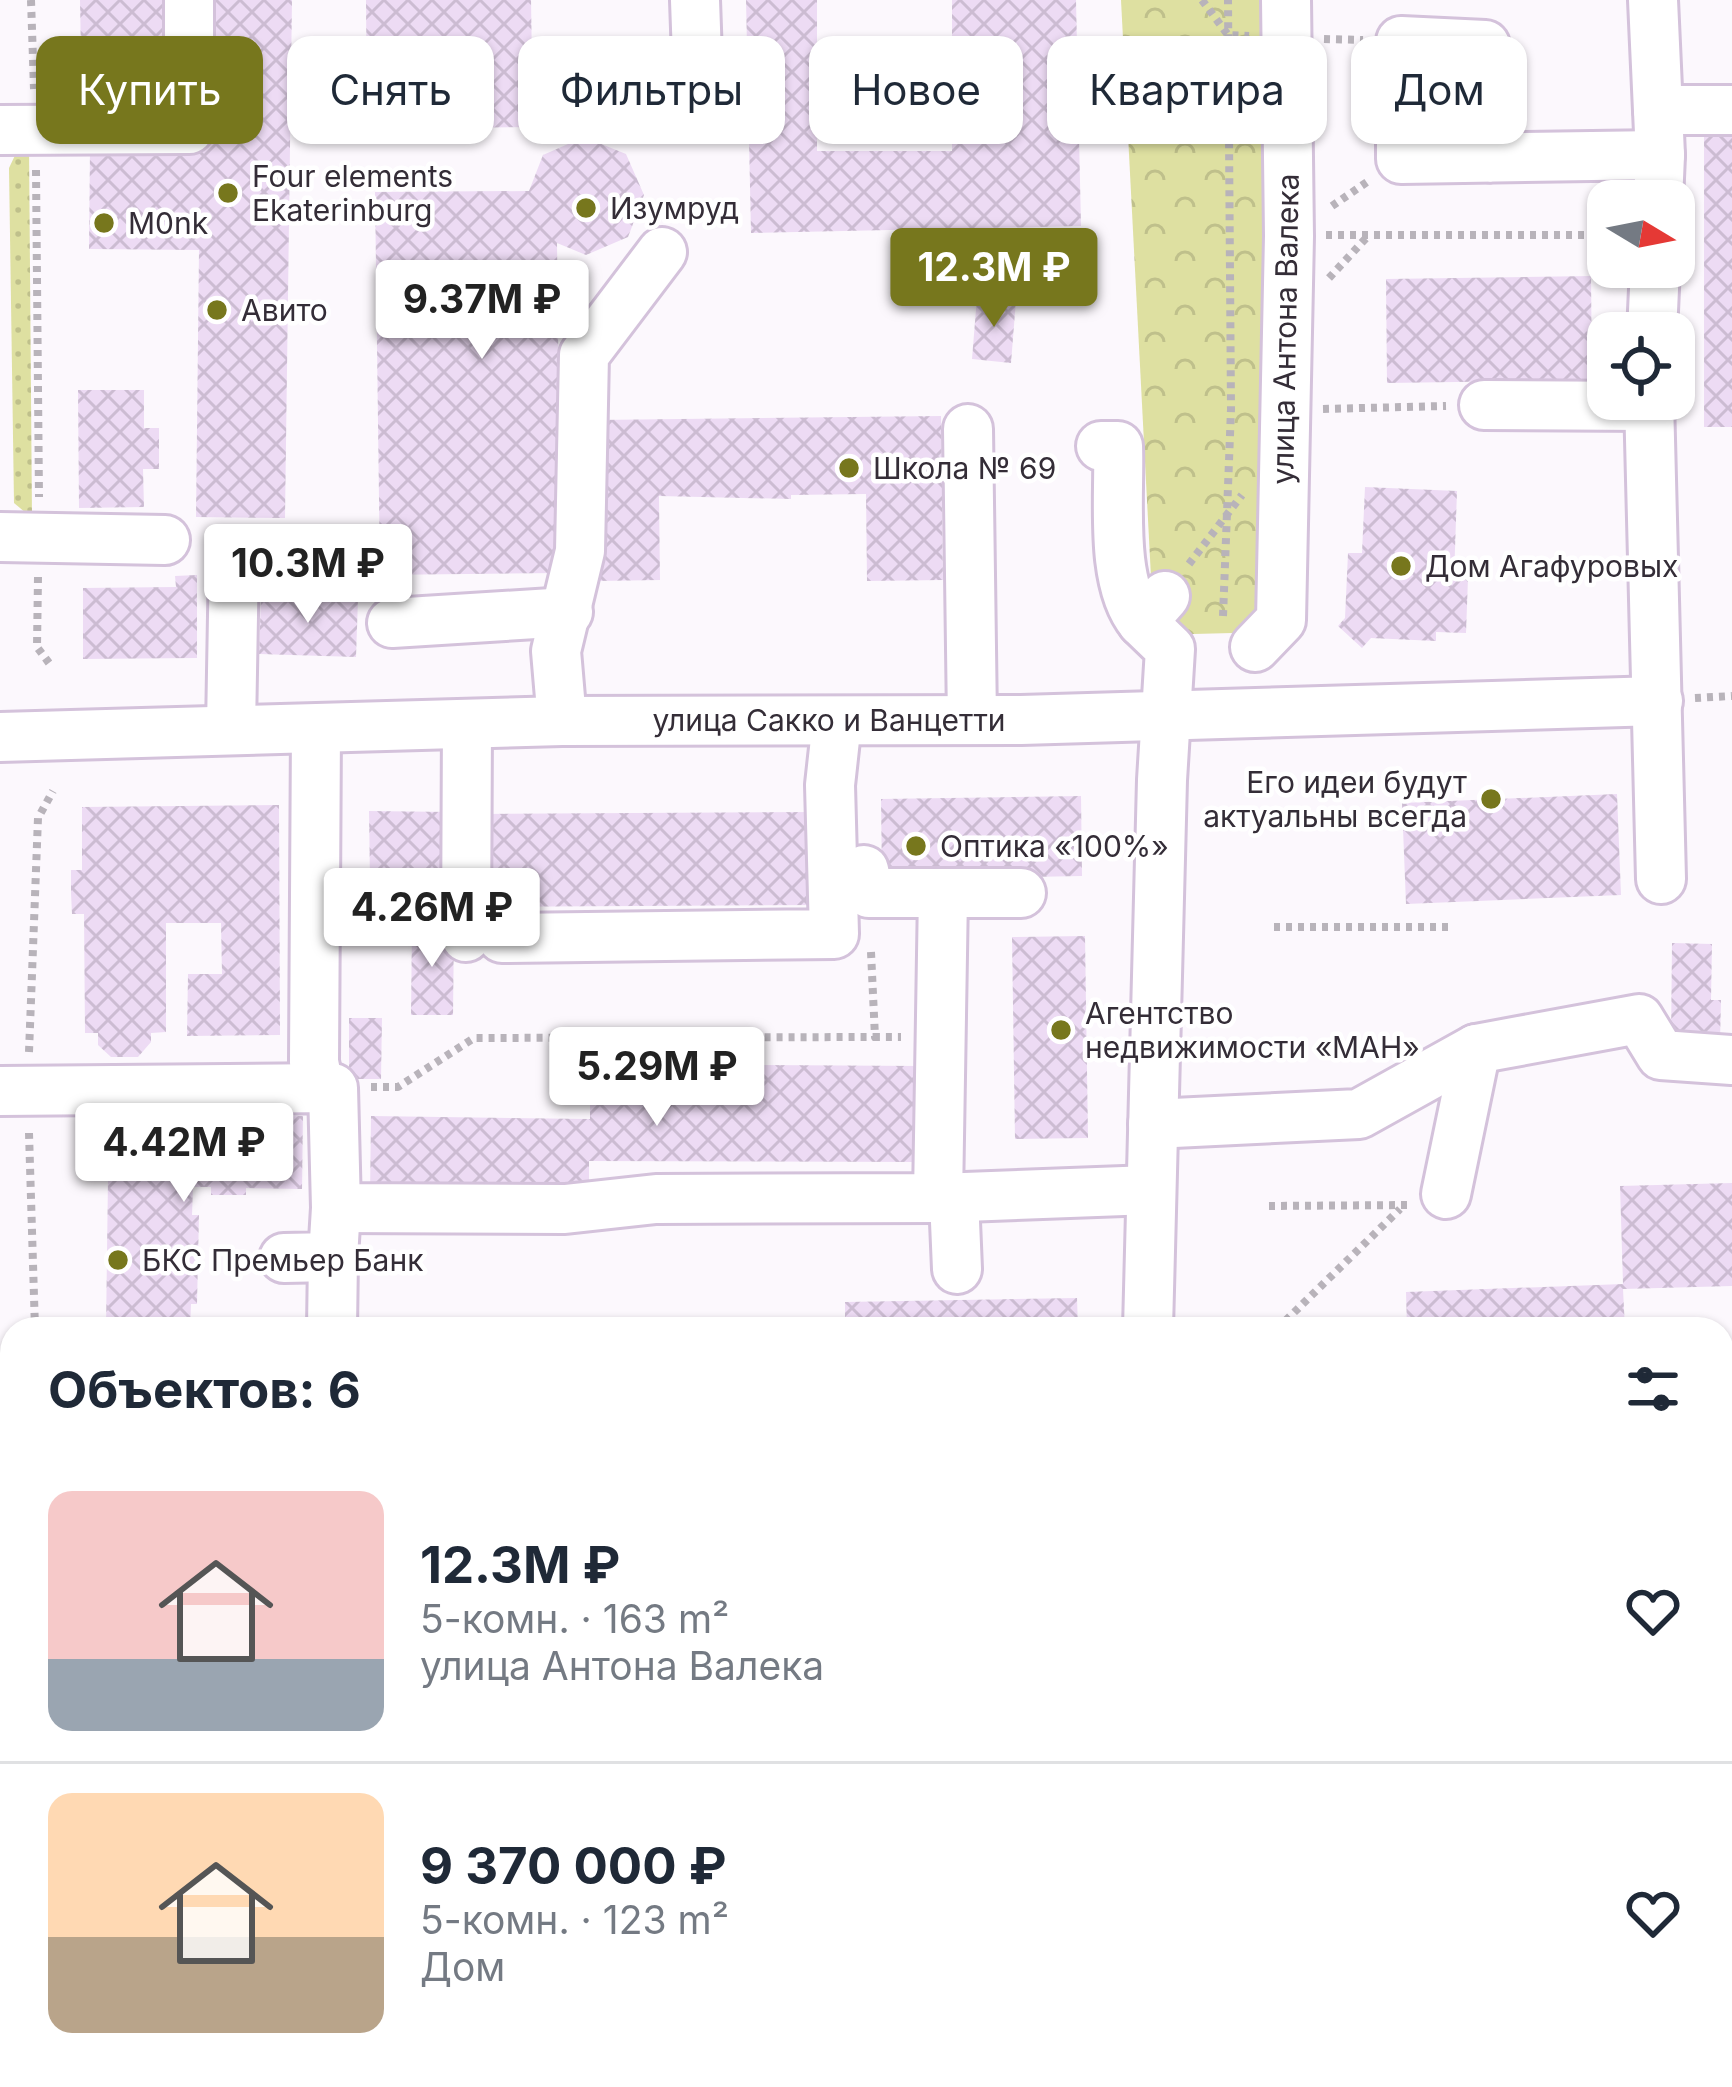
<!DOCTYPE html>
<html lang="ru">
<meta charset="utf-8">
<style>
body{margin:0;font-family:Inter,sans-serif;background:#f6f6f7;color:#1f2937;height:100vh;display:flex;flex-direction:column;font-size:45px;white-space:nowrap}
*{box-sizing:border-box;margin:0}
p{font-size:39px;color:#747a83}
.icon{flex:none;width:66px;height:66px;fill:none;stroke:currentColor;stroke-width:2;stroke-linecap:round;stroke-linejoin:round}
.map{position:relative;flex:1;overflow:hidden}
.details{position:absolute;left:0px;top:1317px;width:1734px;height:771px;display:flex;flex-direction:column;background:#fff;border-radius:36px 36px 0 0;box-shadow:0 3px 9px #0004}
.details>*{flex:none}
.banner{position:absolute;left:36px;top:36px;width:1662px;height:108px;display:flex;gap:24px}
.needle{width:78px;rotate:100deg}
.controls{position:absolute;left:1587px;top:180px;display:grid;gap:24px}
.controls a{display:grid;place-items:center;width:108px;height:108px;border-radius:24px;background:#fff;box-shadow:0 3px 9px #0004;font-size:60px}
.price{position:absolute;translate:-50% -102px;padding:0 27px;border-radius:12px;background:#fff;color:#222;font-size:39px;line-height:78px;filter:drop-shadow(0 3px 6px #0008)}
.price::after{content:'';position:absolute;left:50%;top:72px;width:36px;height:27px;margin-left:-18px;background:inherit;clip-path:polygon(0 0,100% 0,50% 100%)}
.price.on{background:#77771d;color:#fff}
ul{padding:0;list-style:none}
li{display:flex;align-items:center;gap:36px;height:300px;padding:0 48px}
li+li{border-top:3px solid #e0e1e3}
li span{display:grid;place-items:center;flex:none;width:336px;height:240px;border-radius:24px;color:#555}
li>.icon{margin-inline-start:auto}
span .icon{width:144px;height:144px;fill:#fffc;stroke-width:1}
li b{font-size:51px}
h2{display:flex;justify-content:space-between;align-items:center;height:144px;padding:0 48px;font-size:51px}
.tag{padding:0 42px;border-radius:24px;background:#fff;box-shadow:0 3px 9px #0004;font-size:42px;line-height:108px}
.tag.on{background:#77771d;color:#fff}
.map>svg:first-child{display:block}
</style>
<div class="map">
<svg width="1732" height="2087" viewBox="0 0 1732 2087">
<defs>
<pattern id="grass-dots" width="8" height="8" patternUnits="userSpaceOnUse" patternTransform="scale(3)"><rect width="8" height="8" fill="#dee0a1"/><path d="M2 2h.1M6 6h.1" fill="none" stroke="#bfc08b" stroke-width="1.8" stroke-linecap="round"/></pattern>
<pattern id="park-crowns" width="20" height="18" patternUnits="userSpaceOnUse" patternTransform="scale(3)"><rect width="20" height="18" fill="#dee0a1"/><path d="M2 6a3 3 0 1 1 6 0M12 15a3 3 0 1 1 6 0" fill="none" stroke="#bfc08b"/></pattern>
<pattern id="building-cross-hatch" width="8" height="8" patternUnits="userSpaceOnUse" patternTransform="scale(3)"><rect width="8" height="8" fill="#eddbf4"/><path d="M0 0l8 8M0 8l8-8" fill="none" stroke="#ccbcd2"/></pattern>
</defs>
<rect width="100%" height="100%" fill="#fcf8fd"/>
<polygon fill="url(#grass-dots)" points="29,146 32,518 14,503 9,168 19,147"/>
<polygon fill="url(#park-crowns)" points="1121,0 1310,0 1275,632 1154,635"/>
<g fill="url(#building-cross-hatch)">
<polygon points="80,0 181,0 182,109 82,110"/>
<polygon points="201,0 292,0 285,518 196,517 199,250 89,249 90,148 199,149"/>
<polygon points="366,0 531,0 533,127 367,129"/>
<polygon points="746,0 817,0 817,151 952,151 952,0 1076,0 1081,226 751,233"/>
<rect x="1704" y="131" width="28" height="296"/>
<polygon points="584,137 626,154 644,195 628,237 586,255 557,243 561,573 380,575 375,192 529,191 543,155"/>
<polygon points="1591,276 1592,380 1387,383 1386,279"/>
<polygon points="977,297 1016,300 1011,363 972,359"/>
<polygon points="78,390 144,390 144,428 159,428 159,469 143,469 144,507 79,508"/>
<polygon points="941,416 942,469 948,469 949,508 942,508 943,580 867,581 866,494 791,495 791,499 659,496 660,580 598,581 596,420"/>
<polygon points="1365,487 1457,491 1454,578 1468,578 1466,633 1436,632 1436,641 1371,638 1362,648 1338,626 1345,618 1348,553 1362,553"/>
<polygon points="197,575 197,658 83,659 83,588 176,587 175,576"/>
<polygon points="261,596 358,599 356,657 259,654"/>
<polygon points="1617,794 1621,895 1406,904 1402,803"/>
<polygon points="1081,796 1082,876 882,880 881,799"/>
<polygon points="279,805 280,1035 187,1036 188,974 222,974 221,923 166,923 166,1032 151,1033 151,1042 138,1057 111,1057 98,1045 98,1033 85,1033 84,914 72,914 71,893 71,870 82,870 82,807"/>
<polygon points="369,811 451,812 453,883 370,882"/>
<polygon points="816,812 816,905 482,907 482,814"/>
<polygon points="412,925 454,926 453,1015 411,1015"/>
<polygon points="1085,936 1088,1138 1015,1139 1012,937"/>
<polygon points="1672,943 1712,944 1711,1000 1721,1000 1720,1042 1671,1041"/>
<polygon points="349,1018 382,1018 381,1079 349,1079"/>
<polygon points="590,1064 921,1066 920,1162 589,1161 589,1199 370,1197 371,1116 590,1119"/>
<polygon points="133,1114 303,1116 302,1189 246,1188 246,1195 211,1195 211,1187 193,1187 192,1215 199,1215 198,1260 197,1304 191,1304 190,1329 106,1329 108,1178 132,1178"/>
<polygon points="1732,1183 1732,1286 1623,1289 1625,1329 1407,1329 1406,1292 1623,1284 1620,1186"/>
<polygon points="1077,1298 1078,1329 845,1329 845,1302"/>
<rect x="1722" y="1972" width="10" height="60"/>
<polygon points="573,2076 655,2076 654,2087 572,2087"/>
<rect x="737" y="2076" width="89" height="11"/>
<polygon points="964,2076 1064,2076 1063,2087 964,2087"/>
<polygon points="1361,2077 1608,2079 1608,2087 1361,2087"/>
</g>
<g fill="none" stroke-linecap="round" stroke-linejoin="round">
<g stroke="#d4c2db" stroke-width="54">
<g id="minor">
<polyline points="695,0 699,114"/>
<polyline points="1653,0 1660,155 1658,201"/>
<polyline points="1658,110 1732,110"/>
<polyline points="0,130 189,129 189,0"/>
<path d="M1490 158 1485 45 1401 41V159C1487 158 1573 156 1660 155"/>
<polyline points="1652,333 1655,267"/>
<polyline points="1649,399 1661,879"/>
<polyline points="1484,405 1649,406"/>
<polyline points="968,429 972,720"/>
<path d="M1101 446H1118C1120 497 1109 582 1142 622"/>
<polyline points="0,537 165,540"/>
<polyline points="392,623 568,612"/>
<polyline points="1255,647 1281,620 1289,236 1286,0"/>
<polyline points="562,721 556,651 580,551 584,355 662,252"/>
<polyline points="231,728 234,559"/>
<polyline points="316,729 314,1062 319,1087"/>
<polyline points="0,737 562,721 1021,720 1658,701"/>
<polyline points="864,870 869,893 1021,893"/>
<polyline points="466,937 467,724"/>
<polyline points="502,938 834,934 830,785 837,721"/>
<polyline points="0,1091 333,1088 336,1208 565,1209 656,1199 938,1198 1151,1190"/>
<polyline points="1153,1124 1359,1114 1476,1049 1639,1019 1661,1055 1732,1060"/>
<polyline points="1446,1194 1476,1049"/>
<polyline points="938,1198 943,894"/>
<polyline points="954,1198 957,1269"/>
<polyline points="284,1258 333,1257 336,1208"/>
<polyline points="332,1329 333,1257"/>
<polyline points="1148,1329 1162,780 1170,649 1142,622 1165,596"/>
<polyline points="0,1452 12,1452"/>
<polyline points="1722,1576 1732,1570"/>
<polyline points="0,1775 12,1774"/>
<polyline points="1722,1847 1732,1847"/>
<polyline points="0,2067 12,2067"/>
<polyline points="1139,2087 1139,2076"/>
<polyline points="1676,2087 1677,2079 1732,2080"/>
</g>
</g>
<g stroke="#b8b3ba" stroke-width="8" stroke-dasharray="6 6" stroke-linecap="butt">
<polyline points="31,0 34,89"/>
<polyline points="1202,0 1228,35 1249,36"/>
<polyline points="1324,39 1363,40"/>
<polyline points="36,170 39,497"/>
<polyline points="1332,206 1370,180"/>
<polyline points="1326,235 1608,235"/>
<polyline points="1329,278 1368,236"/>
<polyline points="1323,409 1446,406"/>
<polyline points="1189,564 1242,495"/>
<polyline points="38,577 37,647 52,667"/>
<polyline points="1223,616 1231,409 1228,0"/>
<polyline points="1695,698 1732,696"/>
<polyline points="1274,927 1454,927"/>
<polyline points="871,952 875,1037 901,1037"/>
<polyline points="29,1052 38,818 53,791"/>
<polyline points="371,1087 398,1087 474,1038 875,1037"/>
<polyline points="29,1133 35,1329"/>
<polyline points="1269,1206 1410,1205"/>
<polyline points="1277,1329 1400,1209"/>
<polyline points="1314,2076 1315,2087"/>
</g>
<use href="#minor" stroke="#fff" stroke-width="48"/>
</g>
<g fill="#77771d" stroke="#fff" stroke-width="4.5">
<circle cx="228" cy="193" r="12"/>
<circle cx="586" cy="208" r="12"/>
<circle cx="104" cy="223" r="12"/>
<circle cx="217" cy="310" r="12"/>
<circle cx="849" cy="468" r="12"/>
<circle cx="1401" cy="566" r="12"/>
<circle cx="1491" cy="799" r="12"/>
<circle cx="916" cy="846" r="12"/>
<circle cx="1061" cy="1030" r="12"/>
<circle cx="118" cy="1260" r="12"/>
</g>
<g text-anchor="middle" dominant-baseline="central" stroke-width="9" stroke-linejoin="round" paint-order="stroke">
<g font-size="30" fill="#342d37" stroke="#fff" text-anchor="start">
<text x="252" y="176">Four elements<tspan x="252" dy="34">Ekaterinburg</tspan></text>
<text x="610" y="208">Изумруд</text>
<text x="128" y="223">M0nk</text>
<text x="241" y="310">Авито</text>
<text x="873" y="468">Школа № 69</text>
<text x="1425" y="566">Дом Агафуровых</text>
<text x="1467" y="782" text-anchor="end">Его идеи будут<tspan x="1467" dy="34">актуальны всегда</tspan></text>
<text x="940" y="846">Оптика «100%»</text>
<text x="1085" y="1013">Агентство<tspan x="1085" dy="34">недвижимости «МАН»</tspan></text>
<text x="142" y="1260">БКС Премьер Банк</text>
</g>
<g font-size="30" fill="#342d37" stroke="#fff">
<text transform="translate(1285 329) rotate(-89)">улица Антона Валека</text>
<text x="829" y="720">улица Сакко и Ванцетти</text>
</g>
</g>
</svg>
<div class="controls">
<a><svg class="needle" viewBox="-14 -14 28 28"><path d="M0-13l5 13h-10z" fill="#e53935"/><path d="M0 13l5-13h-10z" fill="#747a83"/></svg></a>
<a><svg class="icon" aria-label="locate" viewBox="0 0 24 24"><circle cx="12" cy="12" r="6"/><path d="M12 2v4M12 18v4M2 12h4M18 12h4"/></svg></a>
</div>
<b class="price on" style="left:994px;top:330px">12.3M ₽</b>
<b class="price" style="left:482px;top:362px">9.37M ₽</b>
<b class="price" style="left:308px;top:626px">10.3M ₽</b>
<b class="price" style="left:432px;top:970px">4.26M ₽</b>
<b class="price" style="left:657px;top:1129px">5.29M ₽</b>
<b class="price" style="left:184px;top:1205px">4.42M ₽</b>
<div class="banner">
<a class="tag on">Купить</a>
<a class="tag">Снять</a>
<a class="tag">Фильтры</a>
<a class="tag">Новое</a>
<a class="tag">Квартира</a>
<a class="tag">Дом</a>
</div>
<section class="details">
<h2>Объектов: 6<svg class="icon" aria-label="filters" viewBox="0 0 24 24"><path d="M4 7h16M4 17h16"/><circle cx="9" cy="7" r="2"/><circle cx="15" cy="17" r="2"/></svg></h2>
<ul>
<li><span style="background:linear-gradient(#f6c9c9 70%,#9aa5b1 0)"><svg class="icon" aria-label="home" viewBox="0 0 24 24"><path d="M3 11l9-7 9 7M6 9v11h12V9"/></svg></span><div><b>12.3M ₽</b><p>5-комн. · 163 m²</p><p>улица Антона Валека</p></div><svg class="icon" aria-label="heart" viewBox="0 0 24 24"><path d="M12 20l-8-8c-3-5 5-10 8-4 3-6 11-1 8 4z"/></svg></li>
<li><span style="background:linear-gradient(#ffd9b3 60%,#b9a48a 0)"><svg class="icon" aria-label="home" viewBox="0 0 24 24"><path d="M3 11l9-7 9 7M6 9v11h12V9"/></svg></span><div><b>9 370 000 ₽</b><p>5-комн. · 123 m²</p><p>Дом</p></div><svg class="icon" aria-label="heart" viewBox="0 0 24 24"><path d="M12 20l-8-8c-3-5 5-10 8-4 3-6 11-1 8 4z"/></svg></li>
</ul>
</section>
</div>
